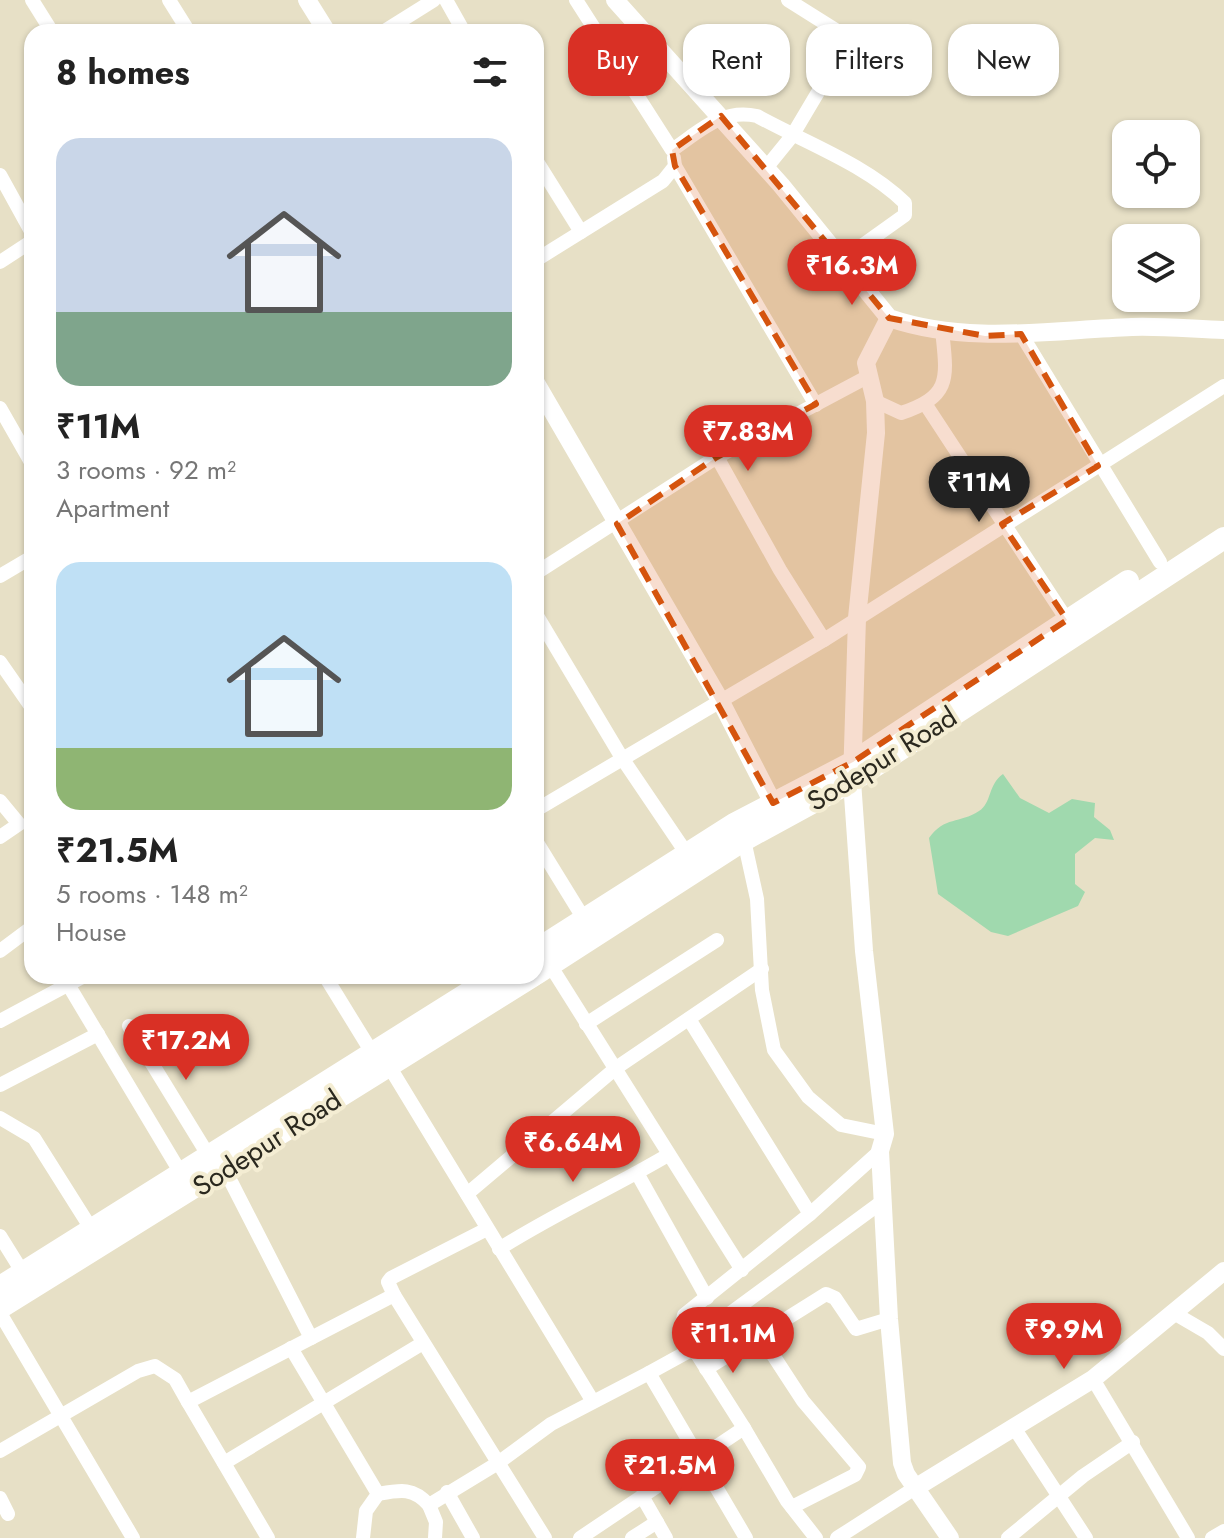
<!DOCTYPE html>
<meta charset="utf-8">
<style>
body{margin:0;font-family:Jost,sans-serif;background:#f2f2f2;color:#222;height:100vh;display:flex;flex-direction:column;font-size:30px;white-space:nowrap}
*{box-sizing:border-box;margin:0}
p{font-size:26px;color:#767676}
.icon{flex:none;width:44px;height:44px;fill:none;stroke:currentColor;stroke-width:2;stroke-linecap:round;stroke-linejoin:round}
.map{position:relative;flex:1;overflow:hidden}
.sheet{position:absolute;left:24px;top:24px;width:520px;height:960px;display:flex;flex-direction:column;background:#fff;border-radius:24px;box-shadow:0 2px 6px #0004}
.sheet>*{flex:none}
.banner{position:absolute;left:568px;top:24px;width:536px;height:72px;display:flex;gap:16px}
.buttons{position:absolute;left:1112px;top:120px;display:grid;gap:16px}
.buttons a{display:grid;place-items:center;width:88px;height:88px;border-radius:16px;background:#fff;box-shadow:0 2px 6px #0004;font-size:40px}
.price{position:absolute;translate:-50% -68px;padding:0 18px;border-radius:28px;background:#d93025;color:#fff;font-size:26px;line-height:52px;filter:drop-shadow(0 2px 4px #0008)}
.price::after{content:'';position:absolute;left:50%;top:48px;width:24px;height:18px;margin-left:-12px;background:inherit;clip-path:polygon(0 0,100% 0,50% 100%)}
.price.active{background:#222;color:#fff}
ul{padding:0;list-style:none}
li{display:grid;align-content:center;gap:16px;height:424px;padding:0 32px}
li span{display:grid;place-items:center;height:248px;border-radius:24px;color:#555}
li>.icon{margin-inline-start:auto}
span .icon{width:144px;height:144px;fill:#fffc;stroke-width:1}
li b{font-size:34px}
h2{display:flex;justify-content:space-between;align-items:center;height:96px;padding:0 32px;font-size:34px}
.chip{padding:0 28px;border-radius:24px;background:#fff;box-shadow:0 2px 6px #0004;font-size:28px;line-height:72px}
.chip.active{background:#d93025;color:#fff}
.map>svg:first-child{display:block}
</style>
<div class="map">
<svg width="1224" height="1538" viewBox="0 0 1224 1538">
<rect width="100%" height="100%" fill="#e7e0c6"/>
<path fill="#a0d9ae" d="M1003 774 1020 798 1049 813 1072 799 1095 803 1094 817 1110 830 1114 840 1095 838 1075 854V884L1085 892 1078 906 1008 936 991 932 938 894 929 838C945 816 959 824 979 811 992 803 988 784 1003 774Z"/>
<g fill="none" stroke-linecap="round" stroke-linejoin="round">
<g stroke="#fff" stroke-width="14">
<polyline points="32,0 52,32"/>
<polyline points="169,0 189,32"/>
<polyline points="446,0 464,32"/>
<path d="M576 0 672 150C700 131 722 108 757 116 806 143 865 164 905 203V215L842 260"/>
<polyline points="383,32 434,0"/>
<polyline points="536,160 581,232"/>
<polyline points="675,166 816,405"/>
<polyline points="766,168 792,136 846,45 842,34 788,0"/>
<polyline points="0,175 32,233"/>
<polyline points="536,260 663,181 675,166 674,158"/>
<polyline points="0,262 32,241"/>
<polyline points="1021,334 1160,562"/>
<path d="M875 401 901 413C952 396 947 378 942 330"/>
<polyline points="926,405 1067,620"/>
<polyline points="0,408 32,464"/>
<polyline points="717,457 869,376"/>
<polyline points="536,573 717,457 780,570 824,640"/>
<polyline points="0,576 32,557"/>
<polyline points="536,614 622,758 687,854"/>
<polyline points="0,662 32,708"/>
<polyline points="0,801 19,824 0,837"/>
<polyline points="536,810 824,640 1224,386"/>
<polyline points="744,840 757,899 762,990 774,1050 808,1097 841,1125 885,1134"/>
<polyline points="536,841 584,919"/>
<polyline points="0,951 32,927"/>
<polyline points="550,965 742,1270"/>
<polyline points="63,976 182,1175"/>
<polyline points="325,976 373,1054"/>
<polyline points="689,1019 810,1214"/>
<polyline points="0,1021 84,976"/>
<polyline points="586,1024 717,940"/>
<polyline points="129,1026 210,1158"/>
<polyline points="389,1066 592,1400"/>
<polyline points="0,1085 98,1034"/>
<polyline points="0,1118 34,1138 92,1230"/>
<polyline points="225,1170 311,1338"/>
<polyline points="637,1173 707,1298"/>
<polyline points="467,1194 616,1068 762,969"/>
<polyline points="0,1236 23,1273"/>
<path d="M499 1249C554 1214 612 1188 668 1155"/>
<polyline points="394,1295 388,1282 391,1278 487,1229"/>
<polyline points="1172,1312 1208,1333 1224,1349"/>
<polyline points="0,1313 133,1538"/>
<polyline points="760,1335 803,1401 859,1467 855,1475 792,1507"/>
<polyline points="291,1348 378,1494 366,1511 363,1538"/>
<polyline points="706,1369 826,1294 835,1298 856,1329 889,1319"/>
<polyline points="649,1373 689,1351 682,1324 684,1315 810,1214 880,1151"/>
<polyline points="1093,1379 1188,1538"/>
<polyline points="1013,1426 1086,1538"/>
<polyline points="744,1428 690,1343 883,1201"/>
<polyline points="0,1451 138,1371 155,1366 175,1379 188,1402"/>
<polyline points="224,1463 423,1343"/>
<polyline points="447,1492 473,1538"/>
<path d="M378 1494C400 1490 413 1487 429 1505"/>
<polyline points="642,1496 666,1538"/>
<polyline points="0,1498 8,1514"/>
<polyline points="268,1538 188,1402 394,1295 545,1538"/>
<polyline points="435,1538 436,1522 429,1505 498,1463 551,1424 649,1373 746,1538"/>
<polyline points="580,1538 744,1428 787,1501 816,1538"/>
<polyline points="632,1538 657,1522"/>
<polyline points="837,1538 915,1488"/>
<polyline points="1008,1538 1083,1476 1133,1442"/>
<polyline points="1212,1538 1224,1531"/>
</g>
<g stroke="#fff" stroke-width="18">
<polyline points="307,0 327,32"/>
<path d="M615 0 781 185 889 318C968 345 1050 330 1132 327 1162 326 1193 329 1224 330"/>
<polyline points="889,318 866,363 875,401 876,433 857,618 852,781 864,951 885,1134 880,1151 889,1319 902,1463 906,1474 950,1538"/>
<polyline points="536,383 720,700 773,803"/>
<polyline points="915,1488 1093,1379 1224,1271"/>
</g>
<g stroke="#fff" stroke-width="22">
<polyline points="536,950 734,824 853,762 1128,581"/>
<polyline points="536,974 744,840 852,781 1224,538"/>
<polyline points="0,1287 495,976"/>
<polyline points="0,1308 533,976"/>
</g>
</g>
<path fill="#d5540e" fill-opacity="0.2" stroke="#d5540e" stroke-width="6" stroke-dasharray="16 10" stroke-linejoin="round" d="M721 116 889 318 985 336 1021 334 1098 466 1002 524 1067 620 853 762 773 803 617 524 717 457 816 404 675 166 672 150Z"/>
<g text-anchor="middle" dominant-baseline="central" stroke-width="8" stroke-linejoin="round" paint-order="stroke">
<g font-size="28" fill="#2a281e" stroke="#f4edd3">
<text transform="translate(882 759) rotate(-32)">Sodepur Road</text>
<text transform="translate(267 1143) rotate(-33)">Sodepur Road</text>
</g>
</g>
</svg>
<div class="buttons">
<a><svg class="icon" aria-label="locate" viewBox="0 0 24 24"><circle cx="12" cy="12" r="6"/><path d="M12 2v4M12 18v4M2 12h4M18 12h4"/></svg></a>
<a><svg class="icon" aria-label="layers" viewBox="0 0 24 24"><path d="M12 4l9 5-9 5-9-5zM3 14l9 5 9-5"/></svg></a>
</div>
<b class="price" style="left:852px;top:307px">₹16.3M</b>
<b class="price" style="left:748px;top:473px">₹7.83M</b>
<b class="price active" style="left:979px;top:524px">₹11M</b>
<b class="price" style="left:186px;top:1082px">₹17.2M</b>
<b class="price" style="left:573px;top:1184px">₹6.64M</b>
<b class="price" style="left:1064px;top:1371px">₹9.9M</b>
<b class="price" style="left:733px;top:1375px">₹11.1M</b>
<b class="price" style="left:670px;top:1507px">₹21.5M</b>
<div class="banner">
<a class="chip active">Buy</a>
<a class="chip">Rent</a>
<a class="chip">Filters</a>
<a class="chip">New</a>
</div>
<section class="sheet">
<h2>8 homes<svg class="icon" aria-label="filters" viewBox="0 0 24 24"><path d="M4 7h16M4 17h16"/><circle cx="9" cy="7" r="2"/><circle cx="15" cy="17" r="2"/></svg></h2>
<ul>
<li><span style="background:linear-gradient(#c9d6e8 70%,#7fa58c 0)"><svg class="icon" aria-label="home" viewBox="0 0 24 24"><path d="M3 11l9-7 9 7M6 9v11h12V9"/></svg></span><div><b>₹11M</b><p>3 rooms · 92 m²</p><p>Apartment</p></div></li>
<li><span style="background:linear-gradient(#bfe0f5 75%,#8fb573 0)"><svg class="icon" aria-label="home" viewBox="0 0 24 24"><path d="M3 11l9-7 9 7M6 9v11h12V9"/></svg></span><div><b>₹21.5M</b><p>5 rooms · 148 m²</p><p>House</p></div></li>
</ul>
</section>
</div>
